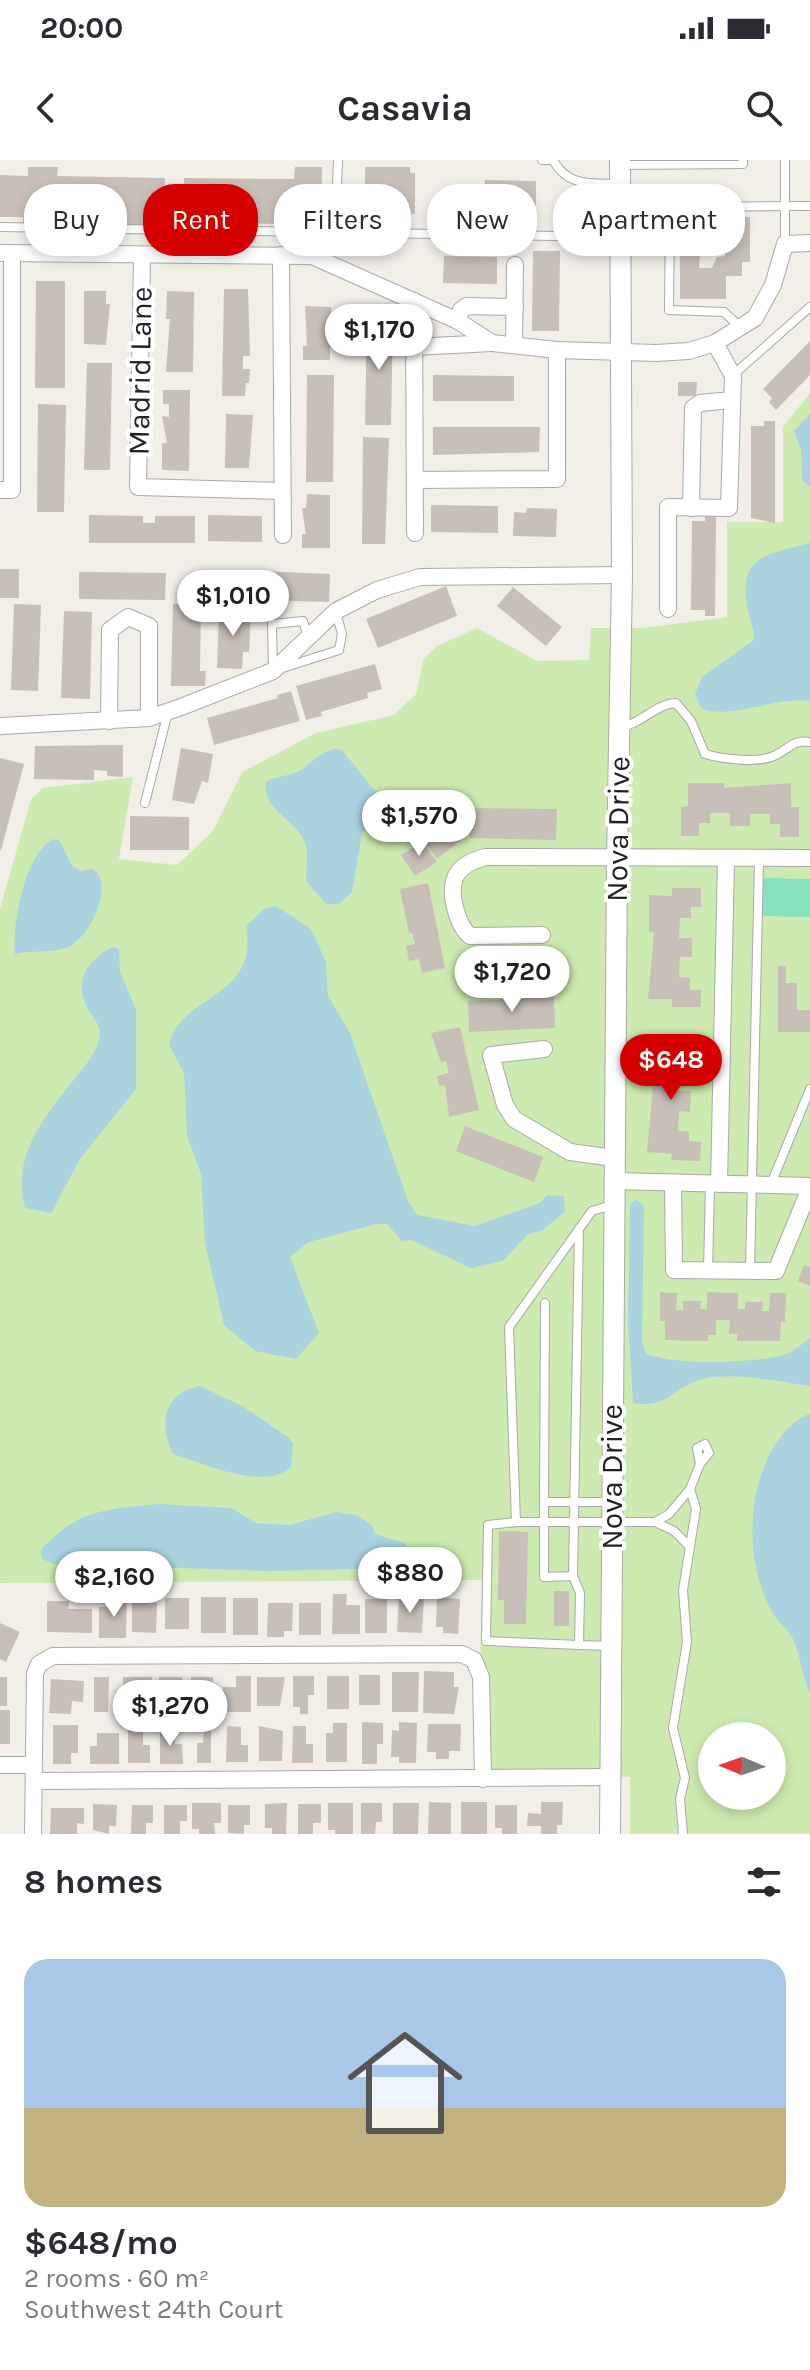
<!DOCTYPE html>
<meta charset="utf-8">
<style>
body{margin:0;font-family:Karla,sans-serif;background:#f2f2f3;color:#2b2b33;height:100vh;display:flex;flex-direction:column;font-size:30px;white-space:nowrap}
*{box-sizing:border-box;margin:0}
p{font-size:26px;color:#7c7c81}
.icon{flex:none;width:44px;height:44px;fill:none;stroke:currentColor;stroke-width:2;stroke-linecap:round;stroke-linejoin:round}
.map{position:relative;height:1674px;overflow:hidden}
.panel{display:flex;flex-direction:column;background:#fff;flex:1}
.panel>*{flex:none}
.hud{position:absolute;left:24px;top:24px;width:762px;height:72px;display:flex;gap:16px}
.needle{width:52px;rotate:272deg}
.buttons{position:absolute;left:698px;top:1562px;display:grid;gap:16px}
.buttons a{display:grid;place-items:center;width:88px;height:88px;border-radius:50%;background:#fff;box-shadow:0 4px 12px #0003;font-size:40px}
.price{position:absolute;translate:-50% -68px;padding:0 18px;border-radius:28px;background:#fff;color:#222;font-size:26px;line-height:52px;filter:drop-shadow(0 2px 4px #0008)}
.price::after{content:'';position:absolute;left:50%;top:48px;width:24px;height:18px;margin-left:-12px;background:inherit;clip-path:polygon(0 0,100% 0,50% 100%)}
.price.active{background:#d40000;color:#fff}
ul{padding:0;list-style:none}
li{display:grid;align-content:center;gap:16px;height:424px;padding:0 24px}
li span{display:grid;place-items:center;height:248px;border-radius:24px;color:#555}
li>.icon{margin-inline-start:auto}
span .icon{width:144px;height:144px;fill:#fffc;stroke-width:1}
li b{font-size:34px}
h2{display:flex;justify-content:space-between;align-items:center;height:96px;padding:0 24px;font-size:34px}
.chip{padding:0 28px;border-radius:32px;background:#fff;box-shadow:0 4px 12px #0003;font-size:28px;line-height:72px}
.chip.active{background:#d40000;color:#fff}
.status{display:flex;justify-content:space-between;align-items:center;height:56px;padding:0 40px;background:#fff;direction:ltr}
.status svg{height:22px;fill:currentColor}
header{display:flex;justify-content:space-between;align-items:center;height:104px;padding:0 24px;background:#fff;font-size:36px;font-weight:700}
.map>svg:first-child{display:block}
</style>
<div class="status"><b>20:00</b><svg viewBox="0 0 49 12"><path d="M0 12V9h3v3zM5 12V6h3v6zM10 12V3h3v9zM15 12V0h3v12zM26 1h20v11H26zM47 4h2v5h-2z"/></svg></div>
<header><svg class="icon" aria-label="back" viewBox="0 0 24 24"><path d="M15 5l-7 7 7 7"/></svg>Casavia<svg class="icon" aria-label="search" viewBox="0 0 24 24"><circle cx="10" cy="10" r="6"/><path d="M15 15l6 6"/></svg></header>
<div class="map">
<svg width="810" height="1674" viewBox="0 0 810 1674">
<rect width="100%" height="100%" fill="#f2efe9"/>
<path fill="#cdebb0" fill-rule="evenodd" d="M810 233V1674H630V1617L478 1615 482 1420 0 1423V749L31 639 43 628 133 617 119 699 177 705 213 671 242 612 316 573 394 555 416 534 424 498 437 486 477 468 537 501 589 500 591 468H643L727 457V362H783V267ZM712 1576H772V1636H712Z"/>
<polygon fill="#88e0be" points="762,718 810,719 810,757 761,756"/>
<g fill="#aad3df">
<polygon points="810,254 810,327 802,320 801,290 794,271"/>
<path d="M810 383V541C779 536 723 561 701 548L695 534 702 517 754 480C754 470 751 464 749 455 735 397 763 395 810 383Z"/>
<path d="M335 589 342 590 379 636V643L362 674 352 732 339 744H326L306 721C306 710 309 693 305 683 295 657 262 652 266 622 275 616 286 617 297 612 311 605 318 592 335 589Z"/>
<path d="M53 679 60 681 72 706 80 711 93 709C116 726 88 781 66 788 50 793 31 790 15 794 12 765 25 693 53 679Z"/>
<path d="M276 746 311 769 326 802 328 836 350 873 408 1041 417 1055 475 1066 540 1043 547 1035 564 1036 565 1052 541 1071 528 1074 503 1101 471 1108 411 1080 402 1081 387 1064H376L309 1082 290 1097 319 1173 296 1199 255 1191 224 1165 205 1083 201 1014 187 976 184 913 169 885C180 834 260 839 246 766L264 749Z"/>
<path d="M113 787 119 789 120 812 136 850V929L80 999 51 1053 25 1048C10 993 49 951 81 911 89 901 100 886 100 873 100 865 93 857 89 851 73 823 85 801 113 787Z"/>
<path d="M635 1039 644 1046 642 1183 646 1193C668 1206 758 1203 784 1195 793 1192 802 1184 810 1178V1226C780 1222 731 1211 702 1219 674 1227 668 1249 633 1243L628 1160 630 1046Z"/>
<path d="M200 1226 242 1246 288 1277 293 1284 291 1307C265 1332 203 1303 173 1294 158 1263 164 1233 200 1226Z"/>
<path d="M810 1254V1533C802 1516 801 1498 794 1481 788 1468 778 1463 772 1452 746 1404 746 1339 771 1292 779 1277 793 1259 810 1254Z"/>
<path d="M159 1344 231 1348 256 1363 290 1365 336 1352 357 1355 372 1365 375 1374 404 1383 418 1398 414 1404 397 1408 269 1411 54 1404 42 1399 41 1390C77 1349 108 1349 159 1344Z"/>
</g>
<g fill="#c7bfb8" fill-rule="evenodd">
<polygon points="28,7 58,7 57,16 165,18 164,65 23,64 23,57 0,57 0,15 28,16"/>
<polygon points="295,7 322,7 321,65 183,62 184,18 294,19"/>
<polygon points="365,7 410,7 410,13 415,13 415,54 365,53"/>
<polygon points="485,20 536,21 536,46 484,46"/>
<path d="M680 57H750V102H742V116H726V139H680ZM722 75H725V96L717 97 712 108H699L700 96Z"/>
<polygon points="533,91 560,91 559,171 532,171"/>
<polygon points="444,96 497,97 497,124 443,123"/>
<polygon points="36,121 65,121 65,228 35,228"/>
<polygon points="224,129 248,129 250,196 243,196 243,209 250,209 249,223 246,223 245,236 222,236"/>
<polygon points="84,131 106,131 106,144 110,144 106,185 84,184"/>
<polygon points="167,131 194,132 193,212 166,212 170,159 166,159"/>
<polygon points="305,146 331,147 330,200 303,200 303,186 307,186"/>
<polygon points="367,158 393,158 391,265 365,265"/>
<polygon points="810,181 810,215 776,250 769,242 772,238 763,229"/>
<polygon points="87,203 112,203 110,310 84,310"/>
<polygon points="307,215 334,215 333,322 306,322"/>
<polygon points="433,215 514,216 514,241 433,241"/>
<polygon points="678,222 697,222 696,236 678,236"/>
<polygon points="163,230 190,230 189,311 162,310 162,283 167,283 162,256 169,257 169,244 163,244"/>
<polygon points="38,244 66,245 64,352 37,352"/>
<polygon points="226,254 253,255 249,308 225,308"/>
<polygon points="764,261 775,261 775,363 751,358 751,266 764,266"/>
<polygon points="433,267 540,267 539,292 433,295"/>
<polygon points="363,277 389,278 385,384 362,384"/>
<polygon points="307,334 330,335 330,388 302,388 302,374 306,374 302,348 306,348"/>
<polygon points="431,345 498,346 498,373 431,372"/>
<polygon points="527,348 557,349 556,377 513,376 514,352 526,353"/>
<polygon points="89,355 143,356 143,363 155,363 155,356 195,356 195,383 89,383"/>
<polygon points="208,355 262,356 262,382 208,381"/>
<polygon points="705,356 716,356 715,456 705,456 705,450 691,450 692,361 705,361"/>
<rect x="0" y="409" width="19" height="29"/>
<polygon points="259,411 330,414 329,442 244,440 245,430 258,430"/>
<polygon points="79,412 166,413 165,440 79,439"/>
<polygon points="446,426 457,456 378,488 366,459"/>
<polygon points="513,427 562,467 546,486 497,446"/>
<polygon points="14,444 41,445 38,531 11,530"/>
<polygon points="173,444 201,445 200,511 206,511 205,526 171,526"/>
<polygon points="219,450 251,451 249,492 243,492 242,509 217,508"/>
<polygon points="64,451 92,452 90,539 61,538"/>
<polygon points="375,504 382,529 367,533 368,538 321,552 322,556 306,560 296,526"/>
<polygon points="291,531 300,561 214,585 207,558 278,538 277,535"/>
<polygon points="123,585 123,617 107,616 107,611 94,610 94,620 34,619 35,586"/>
<polygon points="181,588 213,594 208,623 202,621 194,644 172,640"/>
<polygon points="0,598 24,604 1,690 0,690"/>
<polygon points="688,623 724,623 724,628 791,623 791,647 799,647 799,677 780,677 780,664 770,664 770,654 750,654 750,666 730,666 730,653 710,653 710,663 699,663 699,676 681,676 681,647 688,646"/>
<polygon points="471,648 557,649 556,680 470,678"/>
<polygon points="130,656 189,657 189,690 130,690"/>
<polygon points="445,658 461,680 437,699 421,677"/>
<polygon points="423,681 437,702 415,716 401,695"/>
<polygon points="428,723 445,808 422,813 419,799 409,801 406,786 415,784 412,773 409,773 400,729"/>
<polygon points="672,728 701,728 701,747 691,747 691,758 680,758 679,778 692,778 692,797 680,797 679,817 690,818 690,830 701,830 701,847 672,847 672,839 648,839 654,772 649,772 649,735 672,736"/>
<polygon points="555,793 556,824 470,828 469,797"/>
<polygon points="778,806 786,806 786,823 797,823 797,850 810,850 810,872 778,872"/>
<polygon points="554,837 555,868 469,872 468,841"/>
<polygon points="460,867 479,950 449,957 445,925 439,926 437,916 449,913 446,901 441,902 431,873"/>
<polygon points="671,882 700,883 700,901 688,900 688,911 679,911 678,931 691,931 690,952 679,951 678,971 689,972 689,981 701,982 700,1001 671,1000 672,994 647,992 653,926 647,926 648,890 671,891"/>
<polygon points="465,966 543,997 534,1022 456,991"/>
<polygon points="804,1105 810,1107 810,1126 798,1121"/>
<polygon points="660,1132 677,1133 676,1150 683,1150 683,1141 701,1141 700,1149 707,1149 707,1132 738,1133 738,1149 745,1149 745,1142 763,1142 762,1151 769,1151 770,1133 786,1133 785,1162 781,1162 780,1181 737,1181 737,1174 729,1174 730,1160 716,1160 716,1175 708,1175 708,1181 665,1180 665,1161 660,1161"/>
<polygon points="499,1371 528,1372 526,1464 504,1464 504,1440 498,1440"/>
<rect x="554" y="1431" width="15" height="35"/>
<polygon points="333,1434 347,1434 346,1445 360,1445 360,1474 332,1474"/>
<rect x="201" y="1437" width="25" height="36"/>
<polygon points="399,1437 424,1438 422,1473 397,1472"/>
<polygon points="437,1437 460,1439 458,1474 443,1473 443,1467 436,1467"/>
<polygon points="109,1438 127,1438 126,1478 99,1478 99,1447 108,1447"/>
<rect x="165" y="1438" width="24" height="31"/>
<rect x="233" y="1438" width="25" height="37"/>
<rect x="365" y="1439" width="22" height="34"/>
<polygon points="47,1441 69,1441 68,1449 92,1449 92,1473 47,1472"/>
<polygon points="132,1443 157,1443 156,1473 132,1472"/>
<polygon points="268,1443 293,1443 292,1471 284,1471 284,1477 267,1477"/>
<rect x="299" y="1443" width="22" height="32"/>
<polygon points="0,1463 20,1472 6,1502 0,1499"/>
<polygon points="424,1511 454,1512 454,1527 459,1527 454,1554 423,1553"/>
<polygon points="392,1512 419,1512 418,1552 392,1552"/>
<rect x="359" y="1515" width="21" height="30"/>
<polygon points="236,1516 251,1516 251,1552 223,1552 223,1527 236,1527"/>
<polygon points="293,1516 314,1516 314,1535 308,1535 308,1554 300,1554 300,1547 293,1547"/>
<rect x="327" y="1516" width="22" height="33"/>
<rect x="0" y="1517" width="7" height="29"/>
<polygon points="94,1517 109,1517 108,1552 94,1552"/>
<polygon points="123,1517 152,1517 152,1550 130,1550 130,1542 123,1542"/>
<polygon points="159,1517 182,1517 181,1554 159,1553"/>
<rect x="191" y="1517" width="22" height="30"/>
<polygon points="257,1517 285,1517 280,1546 257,1546"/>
<polygon points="51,1519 84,1521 83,1542 72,1541 71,1554 49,1553"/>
<rect x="0" y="1550" width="10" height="34"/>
<polygon points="362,1562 383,1563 383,1584 377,1584 377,1604 362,1604"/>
<polygon points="399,1562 417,1563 416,1603 399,1603 399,1597 391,1597 392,1570 399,1571"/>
<polygon points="333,1563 347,1563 347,1602 326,1602 326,1573 333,1573"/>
<polygon points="428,1564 461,1564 460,1591 449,1591 449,1599 436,1599 436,1592 427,1592"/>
<polygon points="53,1565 78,1565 78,1593 71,1593 71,1604 53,1604"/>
<polygon points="227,1566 241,1567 241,1585 248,1585 248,1602 226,1602"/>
<polygon points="259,1566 283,1571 282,1601 259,1601"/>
<polygon points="293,1566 306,1566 306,1584 313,1584 313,1603 292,1603"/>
<polygon points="204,1567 211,1567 211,1603 197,1603 197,1583 203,1583"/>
<polygon points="175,1568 175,1584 182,1584 183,1604 160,1604 160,1569"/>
<polygon points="128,1570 143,1570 143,1585 150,1585 150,1603 128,1603"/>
<polygon points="97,1573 119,1573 119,1604 90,1604 90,1586 97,1586"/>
<polygon points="429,1642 451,1643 451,1674 428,1674"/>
<rect x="461" y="1642" width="26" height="32"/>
<polygon points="541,1642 563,1642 562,1665 557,1665 557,1674 541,1674 541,1666 527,1666 528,1653 541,1654"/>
<polygon points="192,1643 221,1643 221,1663 214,1663 215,1674 199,1674 199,1669 192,1669"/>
<polygon points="287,1643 286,1674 272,1674 272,1668 265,1668 265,1644"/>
<polygon points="328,1643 353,1643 353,1674 335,1674 335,1670 328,1670"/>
<polygon points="361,1643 382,1643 382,1662 376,1662 375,1674 361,1674"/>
<polygon points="393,1643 419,1643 418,1674 393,1674"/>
<polygon points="93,1644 117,1645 116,1666 109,1666 109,1674 93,1670"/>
<polygon points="298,1644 321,1644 321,1663 313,1663 313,1674 298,1674"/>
<polygon points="132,1645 153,1645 153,1663 146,1663 146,1674 131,1674"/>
<polygon points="164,1645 187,1645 187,1661 180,1661 180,1674 164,1674"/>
<polygon points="228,1645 250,1645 250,1665 244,1665 244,1674 228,1673"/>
<polygon points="495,1645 517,1645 517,1674 502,1674 502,1668 495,1668"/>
<polygon points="51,1648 84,1648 84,1664 77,1663 77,1674 50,1674"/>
</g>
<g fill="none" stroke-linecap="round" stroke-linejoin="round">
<g stroke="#a9a9a9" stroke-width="10">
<g id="service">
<path d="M542 0H553C568 27 590 23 619 24"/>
<polyline points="621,5 743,4 743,0"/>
<polyline points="0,67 620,77"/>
<polyline points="335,71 338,0"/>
<polyline points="785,84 785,0"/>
<polyline points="740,167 724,152 669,150 670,47 810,46"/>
<polyline points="733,215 810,147"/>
<polyline points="308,476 303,461 272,464 273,511 339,490 342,474 336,452"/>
<path d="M620 567C642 564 655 544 676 543L691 561 705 594C722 599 759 604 776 595 789 589 793 579 810 582"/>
<polyline points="145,643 168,552"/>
<polyline points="771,1024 810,929"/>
<polyline points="612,1045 592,1051 509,1167 516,1362 655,1362 669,1354 690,1329"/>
<polyline points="708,1111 710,1024"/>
<polyline points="750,1111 759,700"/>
<polyline points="545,1143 544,1342 611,1342"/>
<polyline points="544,1342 544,1417 573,1416"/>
<polyline points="516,1362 488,1365 486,1481 579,1485 580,1433 573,1416 579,1069"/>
<polyline points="655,1362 674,1371 690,1387"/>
<polyline points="579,1485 611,1486"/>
<polyline points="683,1674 680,1639 685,1618 673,1568 687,1482 683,1430 696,1349 690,1329 700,1304 709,1293 705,1284 697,1288 700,1304"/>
</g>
</g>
<g stroke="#a9a9a9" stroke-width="18">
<g id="minor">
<polyline points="0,93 312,96 458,161 492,183 557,190 656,193 689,191 715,183 755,158 773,125 785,84 810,83"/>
<polyline points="281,95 283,375"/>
<polyline points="142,96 138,327 281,331"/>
<polyline points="414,141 415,373"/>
<polyline points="458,161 461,150 467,146 515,147"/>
<polyline points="514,185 515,105"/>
<polyline points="414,187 492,183"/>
<polyline points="415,320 557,319 557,190"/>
<polyline points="0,330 12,330 12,93"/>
<polyline points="691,348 693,248 700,243 732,240"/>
<polyline points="668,449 668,347 729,348 733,216 715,183"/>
<polyline points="109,561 110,470 128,457 149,466 149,558"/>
<polyline points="0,566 149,558 181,547 273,511 336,451 377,430 420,417 622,415"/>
<path d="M542 775 470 776C457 765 447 730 457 714 463 704 475 700 485 697L810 698"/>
<polyline points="544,889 491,895 505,945 514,959 570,992 614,998"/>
<polyline points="614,1021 810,1026"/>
<polyline points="673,1023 674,1110 776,1111 810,1028"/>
<polyline points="719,1024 726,700"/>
<polyline points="0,1605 33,1605"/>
<polyline points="34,1621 610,1617"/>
<polyline points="33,1674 35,1513 39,1504 53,1496 462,1494 474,1500 481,1517 483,1619"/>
</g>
</g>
<g stroke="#a9a9a9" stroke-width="22">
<polyline id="tertiary" points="610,1674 617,700 622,415 620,0"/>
</g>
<use href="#service" stroke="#fff" stroke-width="8"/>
<use href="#minor" stroke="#fff" stroke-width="16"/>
<use href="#tertiary" stroke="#fff" stroke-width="20"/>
</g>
<g text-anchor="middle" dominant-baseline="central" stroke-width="8" stroke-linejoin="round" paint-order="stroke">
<g font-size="30" fill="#222" stroke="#fff">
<text transform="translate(140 211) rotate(-89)">Madrid Lane</text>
<text transform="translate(618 669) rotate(-89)">Nova Drive</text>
<text transform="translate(612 1317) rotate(-90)">Nova Drive</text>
</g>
</g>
</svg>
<div class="buttons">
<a><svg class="needle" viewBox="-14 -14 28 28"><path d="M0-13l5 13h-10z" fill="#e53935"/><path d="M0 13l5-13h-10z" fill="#7c7c81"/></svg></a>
</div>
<b class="price" style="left:379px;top:212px">$1,170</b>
<b class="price" style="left:233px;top:478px">$1,010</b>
<b class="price" style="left:419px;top:698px">$1,570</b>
<b class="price" style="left:512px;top:854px">$1,720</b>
<b class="price active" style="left:671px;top:942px">$648</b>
<b class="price" style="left:410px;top:1455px">$880</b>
<b class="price" style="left:114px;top:1459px">$2,160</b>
<b class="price" style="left:170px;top:1588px">$1,270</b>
<div class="hud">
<a class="chip">Buy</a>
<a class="chip active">Rent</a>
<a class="chip">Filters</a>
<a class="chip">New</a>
<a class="chip">Apartment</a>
</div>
</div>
<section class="panel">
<h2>8 homes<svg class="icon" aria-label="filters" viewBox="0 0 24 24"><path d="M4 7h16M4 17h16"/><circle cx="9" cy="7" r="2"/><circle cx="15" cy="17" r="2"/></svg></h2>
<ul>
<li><span style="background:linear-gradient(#a9c7e8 60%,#c2b280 0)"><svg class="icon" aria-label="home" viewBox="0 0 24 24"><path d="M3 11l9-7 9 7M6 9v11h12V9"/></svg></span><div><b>$648/mo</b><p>2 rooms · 60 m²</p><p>Southwest 24th Court</p></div></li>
</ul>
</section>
